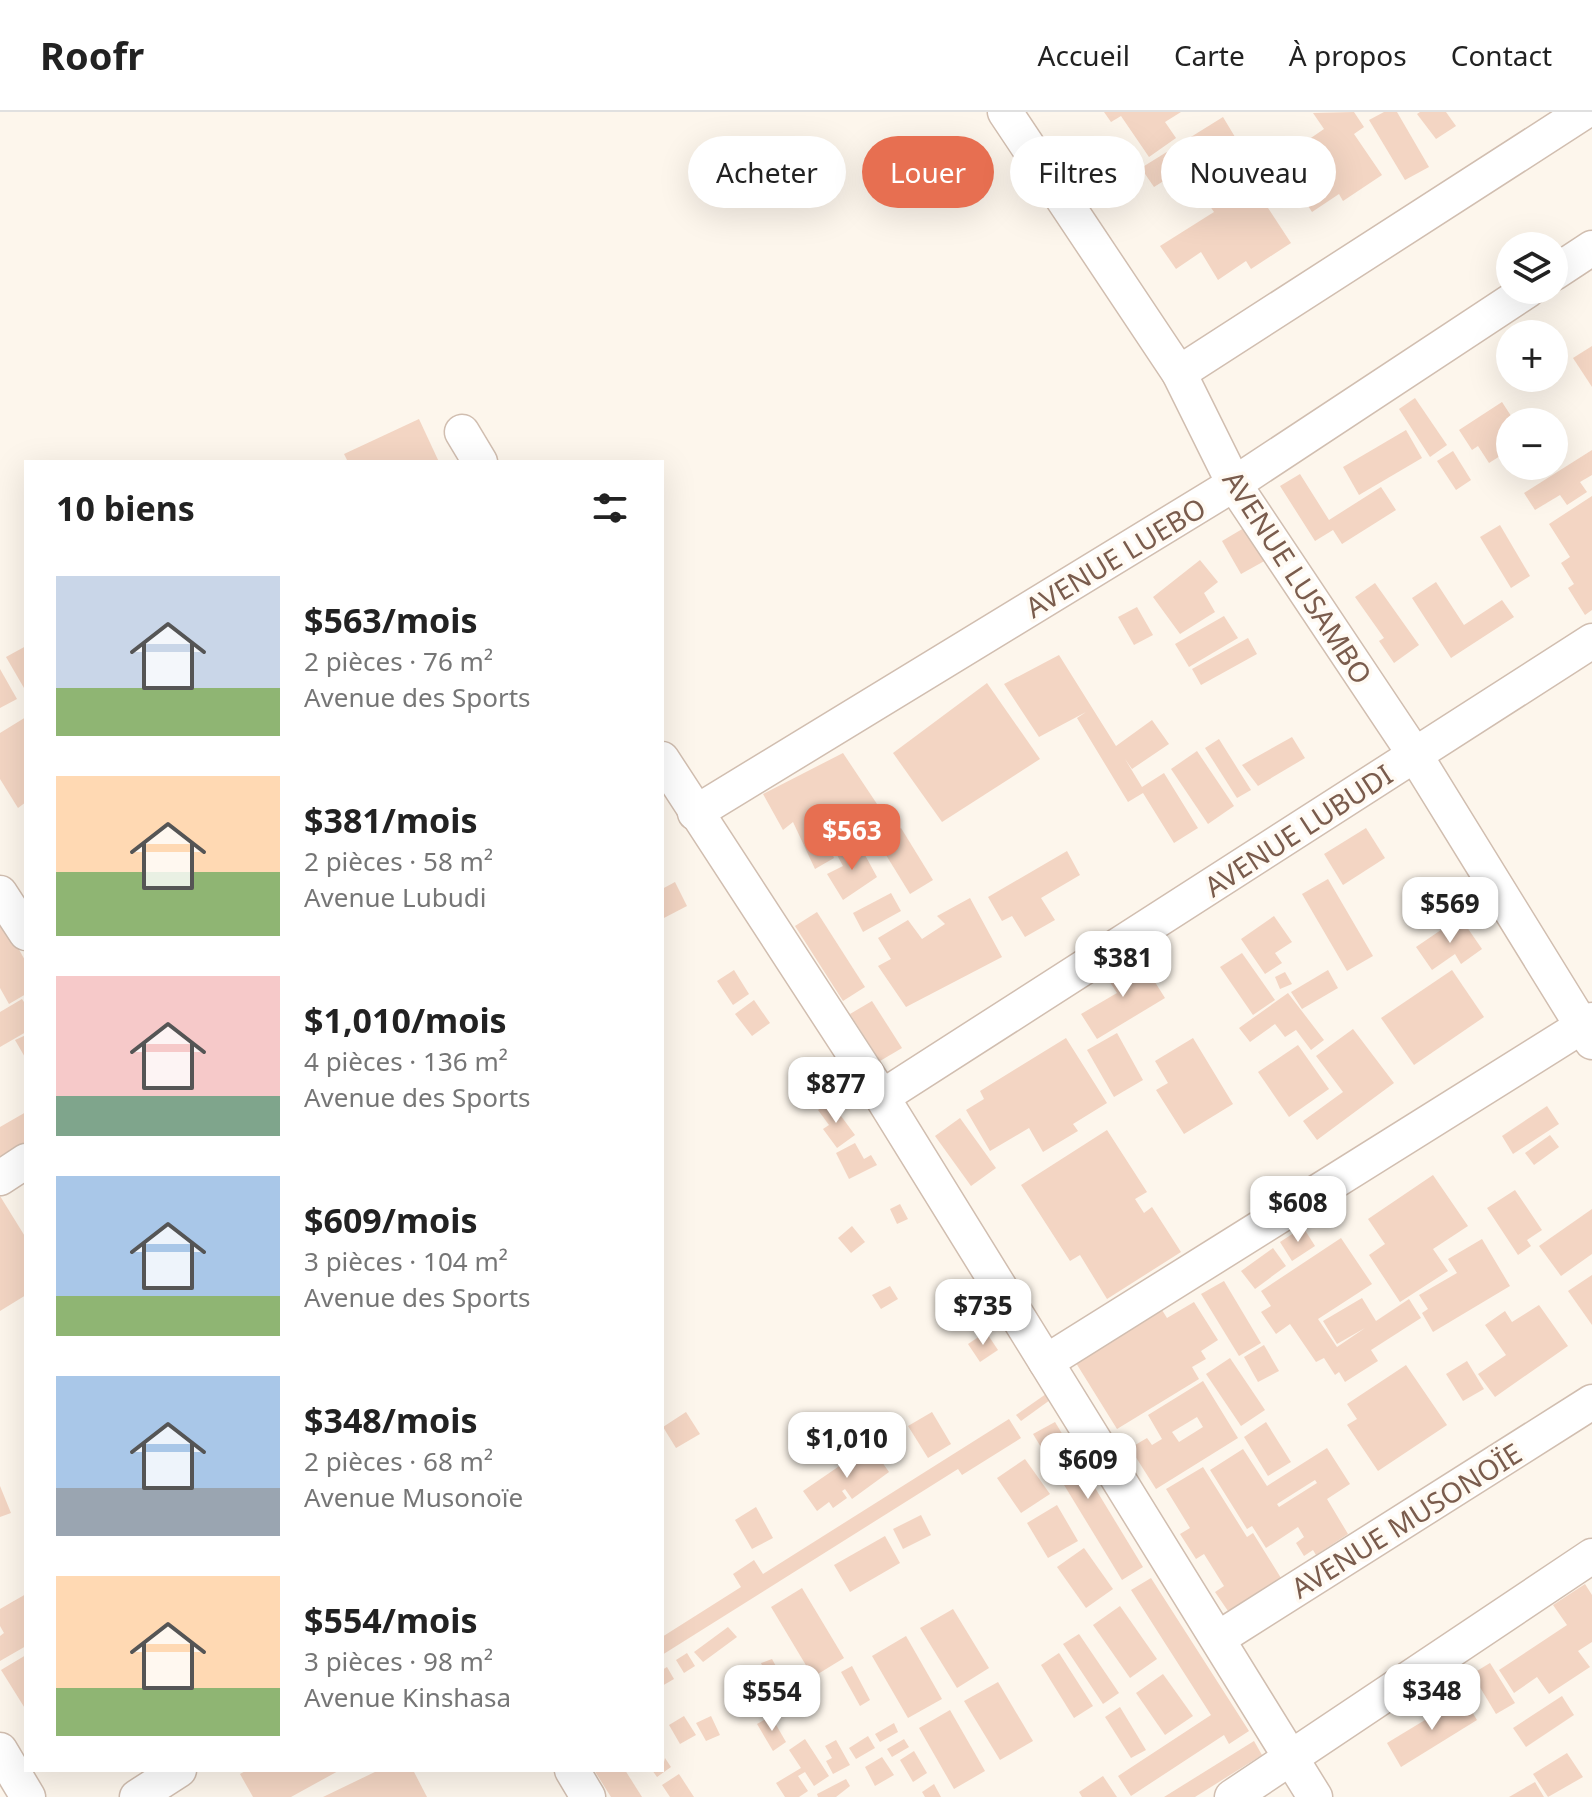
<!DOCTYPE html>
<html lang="fr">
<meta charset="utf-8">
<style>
body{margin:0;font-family:"Noto Sans",sans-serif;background:#f2f2f2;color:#222;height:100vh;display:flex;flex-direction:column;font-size:30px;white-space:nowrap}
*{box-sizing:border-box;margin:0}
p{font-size:26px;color:#767676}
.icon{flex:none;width:44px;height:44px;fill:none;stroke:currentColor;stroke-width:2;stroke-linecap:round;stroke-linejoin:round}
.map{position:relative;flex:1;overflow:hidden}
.details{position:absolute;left:24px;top:348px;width:640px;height:1312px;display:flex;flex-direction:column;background:#fff;border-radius:0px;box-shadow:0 8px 32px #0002}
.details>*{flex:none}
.banner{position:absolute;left:688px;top:24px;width:760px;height:72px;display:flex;gap:16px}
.fabs{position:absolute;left:1496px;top:120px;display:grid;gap:16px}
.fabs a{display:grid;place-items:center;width:72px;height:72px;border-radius:50%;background:#fff;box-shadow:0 8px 32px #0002;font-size:40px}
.price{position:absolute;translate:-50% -68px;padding:0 18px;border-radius:16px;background:#fff;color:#222;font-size:26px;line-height:52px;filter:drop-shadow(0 2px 4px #0008)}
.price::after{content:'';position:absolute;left:50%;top:48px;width:24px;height:18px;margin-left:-12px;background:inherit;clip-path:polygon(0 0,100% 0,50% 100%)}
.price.active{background:#e76f51;color:#fff}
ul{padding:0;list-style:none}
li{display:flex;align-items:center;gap:24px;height:200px;padding:0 32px}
li span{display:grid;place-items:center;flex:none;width:224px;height:160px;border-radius:0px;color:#555}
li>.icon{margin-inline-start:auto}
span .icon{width:96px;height:96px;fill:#fffc;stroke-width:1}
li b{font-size:34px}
h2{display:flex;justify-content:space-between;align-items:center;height:96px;padding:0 32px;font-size:34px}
.chip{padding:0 28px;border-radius:36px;background:#fff;box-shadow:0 8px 32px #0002;font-size:28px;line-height:72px}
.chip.active{background:#e76f51;color:#fff}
header{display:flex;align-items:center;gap:48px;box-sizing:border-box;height:112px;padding:0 40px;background:#fff;border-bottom:2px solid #e0e0e0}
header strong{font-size:38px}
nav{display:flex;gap:44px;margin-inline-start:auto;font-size:28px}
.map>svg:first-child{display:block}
</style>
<header>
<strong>Roofr</strong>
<nav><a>Accueil</a><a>Carte</a><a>À propos</a><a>Contact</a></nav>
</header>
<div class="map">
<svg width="1592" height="1685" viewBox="0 0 1592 1685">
<rect width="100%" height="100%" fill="#fdf6ec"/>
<g fill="#f3d5c3" fill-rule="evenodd">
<polygon points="1104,0 1181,0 1165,10 1176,26 1149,45 1121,4 1111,10"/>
<polygon points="1354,0 1364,15 1354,22 1382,63 1343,89 1339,82 1312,100 1292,69 1319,51 1305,30 1324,17 1313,1"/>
<polygon points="1384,0 1397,0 1429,55 1405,68 1369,8"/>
<polygon points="1420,0 1446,0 1456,14 1436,27 1417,2"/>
<polygon points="1223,5 1235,25 1202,45 1211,59 1195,69 1186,55 1154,75 1141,56"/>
<polygon points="1241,55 1291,131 1251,157 1246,149 1218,168 1201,140 1176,157 1160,134 1214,100 1201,81"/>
<polygon points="1592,234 1592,275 1573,246"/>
<polygon points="1415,286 1447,333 1430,345 1399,297"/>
<polygon points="1502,290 1515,310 1510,310 1510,343 1508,339 1489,351 1478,334 1472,338 1459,318"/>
<polygon points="419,307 439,350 348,350 344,342"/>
<polygon points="1406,318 1422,346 1359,383 1343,355"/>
<polygon points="1592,338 1592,363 1580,370 1587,380 1567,393 1560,383 1535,398 1524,381"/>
<polygon points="1453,339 1471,368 1456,378 1437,349"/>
<polygon points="1300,362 1329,408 1381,375 1396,398 1342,432 1333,418 1315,429 1280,374"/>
<polygon points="1592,384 1592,498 1585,503 1568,476 1574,472 1561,451 1570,445 1549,412"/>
<polygon points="1249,413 1268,447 1241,462 1222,429"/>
<polygon points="1500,413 1530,464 1511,476 1480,425"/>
<polygon points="1200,448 1218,470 1204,481 1215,500 1180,522 1153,485"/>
<polygon points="1436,470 1464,513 1502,488 1514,505 1451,546 1412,486"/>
<polygon points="1375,471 1419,533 1394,551 1379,529 1384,526 1355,485"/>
<polygon points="1137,495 1153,523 1134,533 1118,505"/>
<polygon points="1224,504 1238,526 1189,555 1175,532"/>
<polygon points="1248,526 1257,542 1201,573 1192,557"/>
<polygon points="26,534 26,575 24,576 6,545"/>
<polygon points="1059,543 1116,634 1152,608 1169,632 1132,657 1125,647 1142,675 1164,661 1198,716 1174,731 1143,681 1128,690 1077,606 1086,600 1039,625 1004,572"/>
<polygon points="0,557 17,587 0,596"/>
<polygon points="987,571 1040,647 942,710 893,641"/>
<polygon points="26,605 26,690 18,696 0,667 0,621"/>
<polygon points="1292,625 1305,646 1258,674 1242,653"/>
<polygon points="1219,627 1251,678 1237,686 1205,636"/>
<polygon points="1197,639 1234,694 1208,712 1171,657"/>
<polygon points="843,641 889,710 831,738 834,746 815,757 793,710 783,718 763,682"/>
<polygon points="901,716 933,768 910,782 878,730"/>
<polygon points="1366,716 1385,746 1343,773 1324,742"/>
<polygon points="859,732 877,765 843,788 827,762 843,754 837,743"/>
<polygon points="1067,739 1080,763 1041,786 1055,808 1025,825 1012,804 1002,809 988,785"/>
<polygon points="1328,767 1373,844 1347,859 1302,782"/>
<polygon points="675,770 687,794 662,807 662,777"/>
<polygon points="891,781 901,799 863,820 853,801"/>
<polygon points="970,786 1002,845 906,895 878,854 891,847 878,826 908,808 922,827 945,812 937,804"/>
<polygon points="817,800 865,875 843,889 795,814"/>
<polygon points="0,804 26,850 26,882 9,892 0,876"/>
<polygon points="1274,804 1292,830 1275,841 1282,851 1265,862 1241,827"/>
<polygon points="1460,805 1482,837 1461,852 1455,842 1432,858 1416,835"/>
<polygon points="1242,841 1275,888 1253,903 1220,855"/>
<polygon points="1128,846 1139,864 1148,859 1165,886 1097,927 1081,902 1117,881 1104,861"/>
<polygon points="734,858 749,882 733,893 717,869"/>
<polygon points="1328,858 1338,876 1302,897 1291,880"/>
<polygon points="1452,858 1484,905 1414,953 1381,906"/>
<polygon points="1285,860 1292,872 1280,877 1275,865"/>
<polygon points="1288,881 1324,928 1311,938 1296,918 1285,925 1275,912 1250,930 1239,916"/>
<polygon points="22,887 26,893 26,920 0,935 0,900"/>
<polygon points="754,888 770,911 752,924 735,902"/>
<polygon points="872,889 902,936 880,949 850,902"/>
<polygon points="1353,917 1394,971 1317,1028 1303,1009 1343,980 1316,944"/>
<polygon points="1117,921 1143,968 1114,985 1087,938"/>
<polygon points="26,923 26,947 15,928"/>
<polygon points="1066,926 1107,991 1073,1012 1078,1019 1043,1040 1029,1016 990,1039 966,998 984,987 980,979"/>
<polygon points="1193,926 1233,992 1184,1022 1156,978 1168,971 1155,949"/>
<polygon points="1298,933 1329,977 1289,1005 1258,960"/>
<polygon points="830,989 855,1023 837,1036 823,1017 829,1013 818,998"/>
<polygon points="1547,994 1559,1012 1513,1042 1502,1024"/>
<polygon points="26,1000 26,1030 0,1045 0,1015"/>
<polygon points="960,1006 996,1056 971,1074 935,1024"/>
<polygon points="1107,1018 1147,1080 1135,1087 1144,1101 1152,1095 1181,1140 1107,1187 1080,1143 1070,1149 1021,1073"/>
<polygon points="1550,1023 1559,1035 1534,1053 1525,1041"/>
<polygon points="855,1031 864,1047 871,1043 877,1053 849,1067 836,1041"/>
<polygon points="1433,1063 1468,1114 1433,1137 1448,1159 1400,1190 1369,1143 1385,1132 1368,1107"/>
<polygon points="1515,1078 1542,1118 1527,1128 1531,1134 1518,1143 1487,1096"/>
<polygon points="0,1084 26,1126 26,1183 0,1199"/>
<polygon points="900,1092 908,1107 897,1112 890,1097"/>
<polygon points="1592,1097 1592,1142 1561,1164 1539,1134"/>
<polygon points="852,1114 865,1130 851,1141 838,1126"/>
<polygon points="1303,1115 1315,1134 1292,1149 1280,1130"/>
<polygon points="1341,1126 1372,1172 1318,1207 1337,1235 1365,1216 1337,1232 1323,1209 1362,1186 1376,1209 1409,1187 1421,1206 1371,1238 1378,1249 1345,1270 1339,1260 1335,1263 1324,1246 1316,1250 1290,1212 1276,1222 1261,1200 1271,1194 1261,1179"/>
<polygon points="1482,1127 1510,1174 1433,1220 1422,1201 1428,1197 1419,1183 1457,1161 1448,1147"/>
<polygon points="1273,1136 1286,1154 1255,1177 1241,1159"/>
<polygon points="1592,1163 1592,1213 1568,1179"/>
<polygon points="1224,1169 1261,1231 1239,1244 1201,1182"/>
<polygon points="890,1174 898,1187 881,1197 872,1183"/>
<polygon points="963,1182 973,1200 955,1210 945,1191"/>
<polygon points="1194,1190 1218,1228 1201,1239 1206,1247 1192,1255 1199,1267 1117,1317 1076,1251 1162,1198 1167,1206"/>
<polygon points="1539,1193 1568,1234 1495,1285 1478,1262 1506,1243 1485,1213 1505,1199 1512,1210"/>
<polygon points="986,1220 998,1238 980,1250 968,1232"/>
<polygon points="1264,1233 1279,1259 1258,1270 1244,1245"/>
<polygon points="1230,1246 1265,1298 1241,1314 1206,1262"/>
<polygon points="1467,1249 1484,1277 1463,1289 1446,1262"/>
<polygon points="1406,1253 1447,1313 1378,1359 1347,1313 1357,1307 1347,1292"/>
<path d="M1203 1269 1238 1326 1156 1377 1130 1336 1147 1326 1152 1333 1162 1327 1148 1303ZM1197 1305 1203 1315 1179 1330 1172 1320Z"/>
<polygon points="1046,1282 1050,1288 1021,1309 1016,1303"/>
<polygon points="686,1300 700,1322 676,1336 663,1315"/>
<polygon points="932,1300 951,1332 928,1346 908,1314"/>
<polygon points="1009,1307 1021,1326 962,1363 958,1357 662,1543 662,1525 741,1475 733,1462 754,1448 763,1462"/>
<polygon points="1055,1310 1143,1455 1122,1468 1033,1322"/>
<polygon points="1266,1310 1291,1350 1268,1364 1244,1325"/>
<polygon points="870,1333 889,1360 852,1387 845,1377 842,1379 847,1386 833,1396 829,1390 817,1399 803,1379"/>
<path d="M1327 1336 1350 1372 1327 1387 1348 1422 1316 1443 1313 1438 1304 1444 1296 1431 1304 1425 1298 1415 1266 1436 1252 1414 1247 1417 1210 1358 1243 1337 1267 1374ZM1315 1368 1317 1371 1279 1395 1277 1392Z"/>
<polygon points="1025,1347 1050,1382 1021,1401 997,1366"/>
<polygon points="1203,1355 1247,1425 1253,1421 1281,1466 1228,1499 1215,1480 1224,1474 1204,1442 1196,1447 1180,1422 1190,1416 1166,1377"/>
<polygon points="0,1374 11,1401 0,1405"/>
<polygon points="1057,1393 1078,1429 1048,1446 1027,1411"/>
<polygon points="756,1395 773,1426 752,1437 735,1408"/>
<polygon points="921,1403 931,1423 903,1437 893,1417"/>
<polygon points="885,1424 900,1451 850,1480 834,1453"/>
<polygon points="1084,1436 1113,1477 1086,1496 1057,1455"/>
<polygon points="1151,1466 1249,1619 1229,1632 1224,1623 1131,1684 1118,1664 1211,1603 1131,1478"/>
<polygon points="1585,1472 1592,1483 1592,1530 1578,1539 1590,1555 1549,1582 1537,1565 1514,1581 1499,1558 1567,1513 1553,1493"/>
<polygon points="802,1476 844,1546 813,1565 771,1495"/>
<polygon points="26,1482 26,1534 0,1549 0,1524 4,1521 0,1514 0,1497"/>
<polygon points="1120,1494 1157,1547 1130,1566 1093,1513"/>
<polygon points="953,1497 989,1556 957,1576 920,1516"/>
<polygon points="728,1515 737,1525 703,1550 694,1540"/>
<polygon points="1079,1522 1119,1581 1103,1592 1063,1532"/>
<polygon points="906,1524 942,1587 908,1606 872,1544"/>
<polygon points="687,1541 695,1554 684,1561 676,1548"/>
<polygon points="1059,1541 1093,1594 1074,1606 1041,1553"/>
<polygon points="26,1543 26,1598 1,1558"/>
<polygon points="772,1547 777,1556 766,1562 761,1551"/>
<polygon points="1490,1551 1515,1591 1496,1602 1472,1562"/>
<polygon points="852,1554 870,1588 860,1594 841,1560"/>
<polygon points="667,1555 674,1567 662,1574 662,1558"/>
<polygon points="1163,1562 1193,1604 1165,1623 1136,1581"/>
<polygon points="743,1565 750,1577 733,1587 726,1575"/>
<polygon points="998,1570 1033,1629 1000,1648 964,1589"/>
<polygon points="756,1581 763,1595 752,1601 745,1587"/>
<polygon points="1562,1584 1574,1603 1526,1635 1513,1616"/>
<polygon points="1463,1585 1477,1608 1401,1655 1387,1631"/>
<polygon points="1120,1595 1146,1638 1131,1646 1105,1605"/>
<polygon points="950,1598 985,1659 954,1677 919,1616"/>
<polygon points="684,1604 696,1623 680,1632 669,1613"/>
<polygon points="711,1604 720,1623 706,1629 696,1611"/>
<polygon points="771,1604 786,1630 773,1639 757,1612"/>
<polygon points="894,1611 898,1620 880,1630 875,1622"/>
<polygon points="868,1624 875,1636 856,1647 849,1636"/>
<polygon points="805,1627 829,1664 814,1674 805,1660 798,1664 808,1679 799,1685 785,1685 776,1671 801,1656 789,1638"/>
<polygon points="904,1627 909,1635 892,1645 887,1637"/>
<polygon points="836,1628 850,1653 833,1662 826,1649 832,1646 825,1634"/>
<polygon points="1254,1629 1262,1643 1195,1685 1164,1685"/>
<polygon points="914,1639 927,1661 913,1670 900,1648"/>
<polygon points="1567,1641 1583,1665 1548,1685 1533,1662"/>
<polygon points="882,1645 894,1663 875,1674 865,1655"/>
<polygon points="665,1646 671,1655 657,1665 652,1658 662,1658"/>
<polygon points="247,1658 340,1658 291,1685 253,1685 240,1662"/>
<polygon points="379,1658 413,1658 427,1685 323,1685"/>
<polygon points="594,1658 625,1658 642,1685 611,1685"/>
<polygon points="679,1662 694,1685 670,1685 662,1673"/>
<polygon points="1103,1664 1117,1685 1082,1685 1079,1680"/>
<polygon points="846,1667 850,1674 836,1685 818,1685 817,1682"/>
<polygon points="1535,1670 1544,1685 1509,1685"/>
<polygon points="934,1672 941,1685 925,1685 922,1680"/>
</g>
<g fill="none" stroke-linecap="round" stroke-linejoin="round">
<g stroke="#d1beb0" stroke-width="37">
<g id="minor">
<polyline points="1005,0 1179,261 1234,372 1415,643 1592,930"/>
<polyline points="1554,161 1592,136"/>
<polyline points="1179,261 1584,0"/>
<polyline points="462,320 480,350"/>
<polyline points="662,647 882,985 1315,1685"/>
<polyline points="695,701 1234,372 1528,178"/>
<polyline points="0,781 26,821"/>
<polyline points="882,985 1592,529"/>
<polyline points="0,1066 26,1049"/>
<polyline points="1046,1250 1592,908"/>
<polyline points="1219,1526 1592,1290"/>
<polyline points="0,1638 28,1685"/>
<polyline points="572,1658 588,1685"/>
<polyline points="137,1685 179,1658"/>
<polyline points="1232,1685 1592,1444"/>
</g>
</g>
<use href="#minor" stroke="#fff" stroke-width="34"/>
</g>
<g text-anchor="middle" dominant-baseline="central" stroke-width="7" stroke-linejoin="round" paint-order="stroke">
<g font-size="28" fill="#7a5c4d" stroke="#fffaf3">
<text transform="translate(1115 445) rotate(-31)">AVENUE LUEBO</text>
<text transform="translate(1298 465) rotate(57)">AVENUE LUSAMBO</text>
<text transform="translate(1298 718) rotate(-33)">AVENUE LUBUDI</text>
<text transform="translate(1406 1408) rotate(-32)">AVENUE MUSONOÏE</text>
</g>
</g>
</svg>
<div class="fabs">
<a><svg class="icon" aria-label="layers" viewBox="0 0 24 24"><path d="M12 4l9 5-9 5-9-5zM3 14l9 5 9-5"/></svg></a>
<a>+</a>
<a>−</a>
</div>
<b class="price active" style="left:852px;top:760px">$563</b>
<b class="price" style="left:1450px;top:833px">$569</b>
<b class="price" style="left:1123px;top:887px">$381</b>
<b class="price" style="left:836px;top:1013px">$877</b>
<b class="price" style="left:1298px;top:1132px">$608</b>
<b class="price" style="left:983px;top:1235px">$735</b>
<b class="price" style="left:847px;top:1368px">$1,010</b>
<b class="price" style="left:1088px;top:1389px">$609</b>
<b class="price" style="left:1432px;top:1620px">$348</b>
<b class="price" style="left:772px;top:1621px">$554</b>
<div class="banner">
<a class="chip">Acheter</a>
<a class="chip active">Louer</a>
<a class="chip">Filtres</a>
<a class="chip">Nouveau</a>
</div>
<section class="details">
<h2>10 biens<svg class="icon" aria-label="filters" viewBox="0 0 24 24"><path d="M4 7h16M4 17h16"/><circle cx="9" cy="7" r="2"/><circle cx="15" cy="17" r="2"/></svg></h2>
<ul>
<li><span style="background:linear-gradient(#c9d6e8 70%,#8fb573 0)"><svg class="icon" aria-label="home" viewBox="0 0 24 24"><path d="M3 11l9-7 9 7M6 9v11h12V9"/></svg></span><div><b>$563/mois</b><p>2 pièces · 76 m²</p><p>Avenue des Sports</p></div></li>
<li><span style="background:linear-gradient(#ffd9b3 60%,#8fb573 0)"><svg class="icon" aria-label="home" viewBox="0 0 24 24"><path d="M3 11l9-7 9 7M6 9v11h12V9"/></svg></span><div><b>$381/mois</b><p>2 pièces · 58 m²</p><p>Avenue Lubudi</p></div></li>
<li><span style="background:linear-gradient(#f6c9c9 75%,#7fa58c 0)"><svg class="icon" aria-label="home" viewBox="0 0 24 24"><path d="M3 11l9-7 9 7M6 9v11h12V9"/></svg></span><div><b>$1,010/mois</b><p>4 pièces · 136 m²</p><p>Avenue des Sports</p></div></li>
<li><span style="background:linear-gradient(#a9c7e8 75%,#8fb573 0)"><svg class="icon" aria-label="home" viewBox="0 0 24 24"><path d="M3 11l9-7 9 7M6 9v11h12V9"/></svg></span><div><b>$609/mois</b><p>3 pièces · 104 m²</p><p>Avenue des Sports</p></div></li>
<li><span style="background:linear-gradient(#a9c7e8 70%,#9aa5b1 0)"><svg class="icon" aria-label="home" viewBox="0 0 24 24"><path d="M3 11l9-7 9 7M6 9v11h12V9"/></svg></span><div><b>$348/mois</b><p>2 pièces · 68 m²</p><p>Avenue Musonoïe</p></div></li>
<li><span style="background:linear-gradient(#ffd9b3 70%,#8fb573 0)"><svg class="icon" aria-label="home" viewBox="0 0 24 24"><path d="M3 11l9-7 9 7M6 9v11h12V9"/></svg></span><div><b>$554/mois</b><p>3 pièces · 98 m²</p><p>Avenue Kinshasa</p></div></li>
</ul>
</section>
</div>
